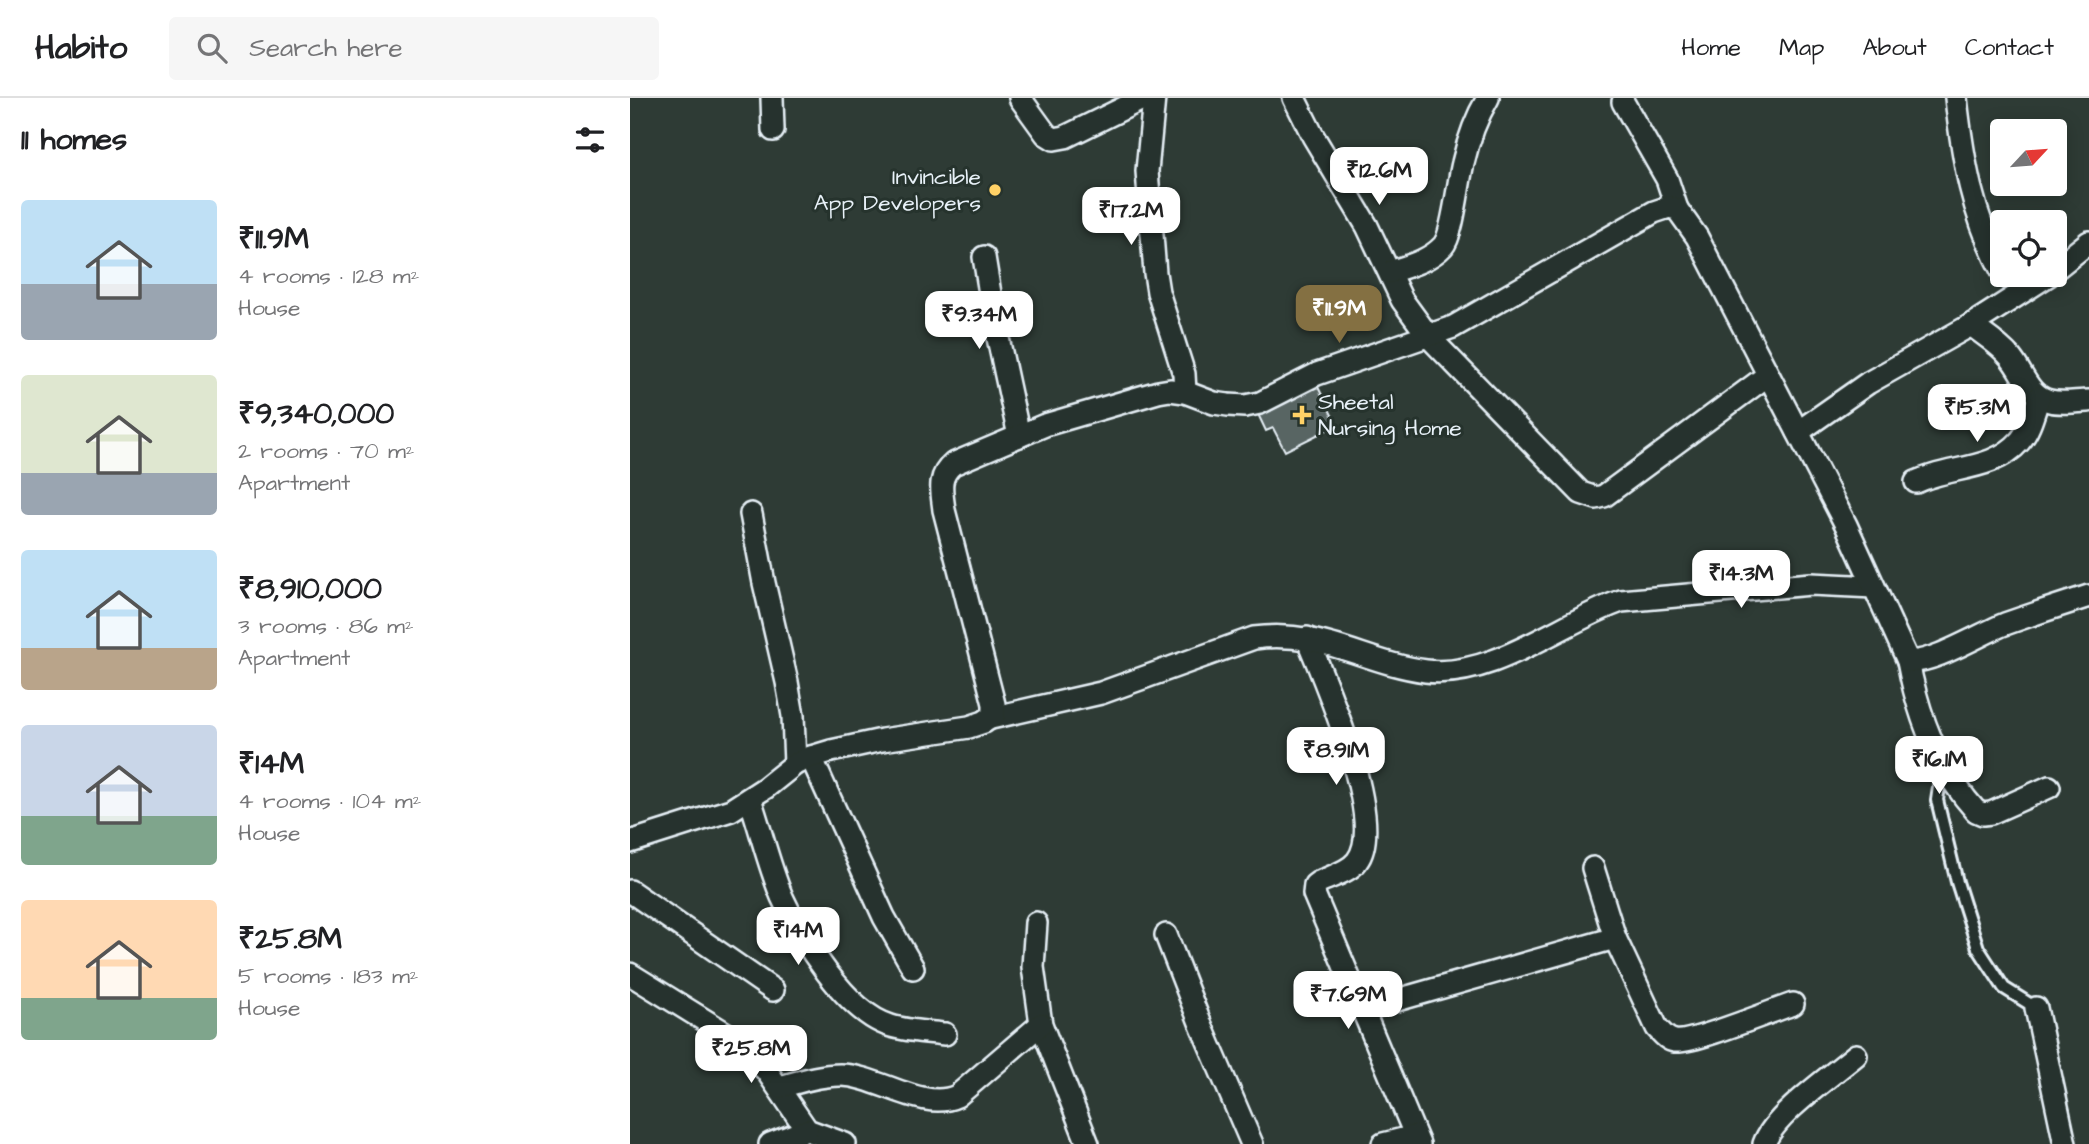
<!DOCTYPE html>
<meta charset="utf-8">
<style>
body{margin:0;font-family:"Architects Daughter",sans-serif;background:#f6f6f6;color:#202124;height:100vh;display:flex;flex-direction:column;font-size:26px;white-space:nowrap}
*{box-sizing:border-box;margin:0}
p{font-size:23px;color:#757577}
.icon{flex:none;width:38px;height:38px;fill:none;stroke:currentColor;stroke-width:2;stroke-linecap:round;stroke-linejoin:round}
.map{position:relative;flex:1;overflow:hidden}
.side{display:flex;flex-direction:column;background:#fff;width:630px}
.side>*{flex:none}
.needle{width:46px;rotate:64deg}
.fabs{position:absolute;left:1360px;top:21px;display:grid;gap:14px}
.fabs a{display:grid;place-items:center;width:77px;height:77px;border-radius:7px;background:#fff;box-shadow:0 4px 18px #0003;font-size:35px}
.price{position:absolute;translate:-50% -60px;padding:0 16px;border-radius:14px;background:#fff;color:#222;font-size:23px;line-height:46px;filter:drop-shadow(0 2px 4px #0008)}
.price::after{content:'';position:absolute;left:50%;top:42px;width:21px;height:16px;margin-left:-10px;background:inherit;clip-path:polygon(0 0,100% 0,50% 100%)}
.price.current{background:#847042;color:#fff}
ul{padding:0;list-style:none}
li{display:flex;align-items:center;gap:21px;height:175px;padding:0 21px}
li span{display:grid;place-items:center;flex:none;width:196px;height:140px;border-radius:7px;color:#555}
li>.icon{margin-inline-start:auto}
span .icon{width:84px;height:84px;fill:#fffc;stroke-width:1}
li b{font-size:30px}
h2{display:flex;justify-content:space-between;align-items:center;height:84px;padding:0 21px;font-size:30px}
header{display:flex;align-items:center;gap:42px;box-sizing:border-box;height:98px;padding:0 35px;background:#fff;border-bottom:2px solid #e0e0e0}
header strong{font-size:33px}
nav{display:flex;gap:38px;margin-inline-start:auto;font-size:24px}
.search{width:490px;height:63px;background:#f6f6f6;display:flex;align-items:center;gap:18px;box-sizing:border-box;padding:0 24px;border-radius:7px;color:#757577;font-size:26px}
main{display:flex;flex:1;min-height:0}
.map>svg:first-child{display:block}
</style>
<header>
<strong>Habito</strong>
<div class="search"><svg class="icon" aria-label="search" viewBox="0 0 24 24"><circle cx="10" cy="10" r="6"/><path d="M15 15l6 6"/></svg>Search here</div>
<nav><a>Home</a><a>Map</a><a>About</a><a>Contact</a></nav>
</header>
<main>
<section class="side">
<h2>11 homes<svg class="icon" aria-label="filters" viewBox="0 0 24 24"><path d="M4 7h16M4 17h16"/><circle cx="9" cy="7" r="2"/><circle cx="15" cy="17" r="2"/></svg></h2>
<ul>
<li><span style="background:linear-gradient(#bfe0f5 60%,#9aa5b1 0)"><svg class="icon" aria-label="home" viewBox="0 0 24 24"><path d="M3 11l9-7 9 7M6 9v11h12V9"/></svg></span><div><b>₹11.9M</b><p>4 rooms · 128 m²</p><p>House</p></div></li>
<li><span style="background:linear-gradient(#dfe7d0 70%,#9aa5b1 0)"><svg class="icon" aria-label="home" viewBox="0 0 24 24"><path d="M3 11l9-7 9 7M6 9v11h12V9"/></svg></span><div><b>₹9,340,000</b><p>2 rooms · 70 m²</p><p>Apartment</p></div></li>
<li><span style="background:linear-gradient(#bfe0f5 70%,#b9a48a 0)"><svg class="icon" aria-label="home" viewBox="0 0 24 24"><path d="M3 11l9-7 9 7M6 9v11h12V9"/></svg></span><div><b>₹8,910,000</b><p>3 rooms · 86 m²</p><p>Apartment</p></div></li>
<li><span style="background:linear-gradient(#c9d6e8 65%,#7fa58c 0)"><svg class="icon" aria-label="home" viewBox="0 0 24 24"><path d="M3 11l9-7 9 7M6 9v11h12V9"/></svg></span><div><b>₹14M</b><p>4 rooms · 104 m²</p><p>House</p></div></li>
<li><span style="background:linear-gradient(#ffd9b3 70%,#7fa58c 0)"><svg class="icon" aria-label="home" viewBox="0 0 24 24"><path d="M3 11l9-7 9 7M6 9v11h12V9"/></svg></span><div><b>₹25.8M</b><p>5 rooms · 183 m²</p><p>House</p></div></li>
</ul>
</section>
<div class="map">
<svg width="1459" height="1046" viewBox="0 0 1459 1046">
<rect width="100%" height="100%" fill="#2e3b35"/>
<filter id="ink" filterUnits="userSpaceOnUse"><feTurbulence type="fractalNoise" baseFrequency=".0143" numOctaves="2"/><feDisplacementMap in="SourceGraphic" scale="14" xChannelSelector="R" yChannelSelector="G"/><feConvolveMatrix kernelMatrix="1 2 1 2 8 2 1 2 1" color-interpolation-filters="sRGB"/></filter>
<g filter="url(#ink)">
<polygon fill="#596563" stroke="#e8f1f8" stroke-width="2" points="685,283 707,327 655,353 643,330 636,333 626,312"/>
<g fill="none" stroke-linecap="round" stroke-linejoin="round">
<g stroke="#e8f1f8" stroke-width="16">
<polyline id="lane" points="1312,670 1307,702 1327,784 1348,850 1374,890 1406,910"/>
</g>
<g stroke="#e8f1f8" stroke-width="26">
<g id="street">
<polyline points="142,0 143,32"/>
<polyline points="390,0 416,36 424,41 435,39 514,0"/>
<polyline points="524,0 517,73 525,175 528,194 554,276 555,294"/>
<polyline points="664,0 683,38 737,128 772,202 799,239 951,395 966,400 974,398 1138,277"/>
<path d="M1326 0C1333 63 1342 116 1372 173"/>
<polyline points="993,4 1037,81 1047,111"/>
<polyline points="354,159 365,226 389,338"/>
<polyline points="1424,172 1459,144"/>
<path d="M760 174C778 168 799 163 813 148 823 137 828 84 833 65 838 43 846 20 858 0"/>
<path d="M1341 227C1354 237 1369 246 1380 259 1393 274 1398 298 1420 303 1432 306 1446 303 1459 303"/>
<polyline points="1168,334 1238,285 1341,227 1419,177"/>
<path d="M1286 384C1319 368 1364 373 1390 343 1400 332 1404 313 1409 299"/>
<polyline points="121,416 134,485 157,584 163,618 165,666"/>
<path d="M677 540C694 581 757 725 727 763 719 774 702 778 689 784L685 787 684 796 789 1046"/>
<path d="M1278 563C1288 617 1308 671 1346 713L1353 716 1361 715 1419 689"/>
<path d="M361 620 471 595 624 540C692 531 734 565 796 573 863 581 931 524 991 503L1181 486 1244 489"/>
<polyline points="181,659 254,819 283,870"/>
<path d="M120 701C131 733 139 768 152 799 170 839 216 915 261 928 278 933 297 934 315 936"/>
<path d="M0 744 101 712 135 690 165 666 181 659 201 653 252 642 339 629 354 624 364 617V606L314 412C312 394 307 379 323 366L415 327 528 294 540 292 555 294 584 305 598 307 615 308 630 305 687 276 823 229 1024 114 1039 109 1047 111 1067 139 1216 427 1278 563C1300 567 1352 535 1375 526 1403 516 1431 507 1459 498"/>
<polyline points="0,793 143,892"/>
<polyline points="406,825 403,869 411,926 458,1046"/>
<polyline points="536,837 571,927 622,1046"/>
<path d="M985 840 1027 930C1032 935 1037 942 1045 943 1061 946 1142 913 1163 906"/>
<polyline points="0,876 100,938 136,972 177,1032 215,1046"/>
<polyline points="1406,910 1435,1046"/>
<polyline points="732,912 985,840 963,770"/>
<path d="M150 989C169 984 189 977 210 977 247 977 293 1014 327 998L411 926"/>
<polyline points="140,1046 177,1032"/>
<polyline points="753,1046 785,1038"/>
<path d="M1134 1046C1144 1017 1201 978 1226 957"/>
</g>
</g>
<use href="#lane" stroke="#26332d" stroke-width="10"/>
<use href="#street" stroke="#26332d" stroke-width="21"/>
</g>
</g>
<g fill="#ffd166" stroke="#26332d" stroke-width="2.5">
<circle cx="365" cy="92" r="7"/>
<path d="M668.5 306.5h7v7h7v7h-7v7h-7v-7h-7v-7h7z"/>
</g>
<g text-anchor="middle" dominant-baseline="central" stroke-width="6" stroke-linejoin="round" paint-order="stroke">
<g font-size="23" fill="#e8f1f8" stroke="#26332d" text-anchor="end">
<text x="351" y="79">Invincible<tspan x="351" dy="26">App Developers</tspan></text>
<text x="688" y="304" text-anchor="start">Sheetal<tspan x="688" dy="26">Nursing Home</tspan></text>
</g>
</g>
</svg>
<div class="fabs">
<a><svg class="needle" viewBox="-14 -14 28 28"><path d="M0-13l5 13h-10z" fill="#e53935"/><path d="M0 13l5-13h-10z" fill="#757577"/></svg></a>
<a><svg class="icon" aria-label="locate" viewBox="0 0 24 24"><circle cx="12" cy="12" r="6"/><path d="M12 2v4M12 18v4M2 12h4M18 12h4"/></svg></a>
</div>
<b class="price" style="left:749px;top:109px">₹12.6M</b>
<b class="price" style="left:501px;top:149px">₹17.2M</b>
<b class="price current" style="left:709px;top:247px">₹11.9M</b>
<b class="price" style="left:349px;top:253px">₹9.34M</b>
<b class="price" style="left:1347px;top:346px">₹15.3M</b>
<b class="price" style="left:1111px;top:512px">₹14.3M</b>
<b class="price" style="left:706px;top:689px">₹8.91M</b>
<b class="price" style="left:1309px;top:698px">₹16.1M</b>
<b class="price" style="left:168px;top:869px">₹14M</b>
<b class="price" style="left:718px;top:933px">₹7.69M</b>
<b class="price" style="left:121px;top:987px">₹25.8M</b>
</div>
</main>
